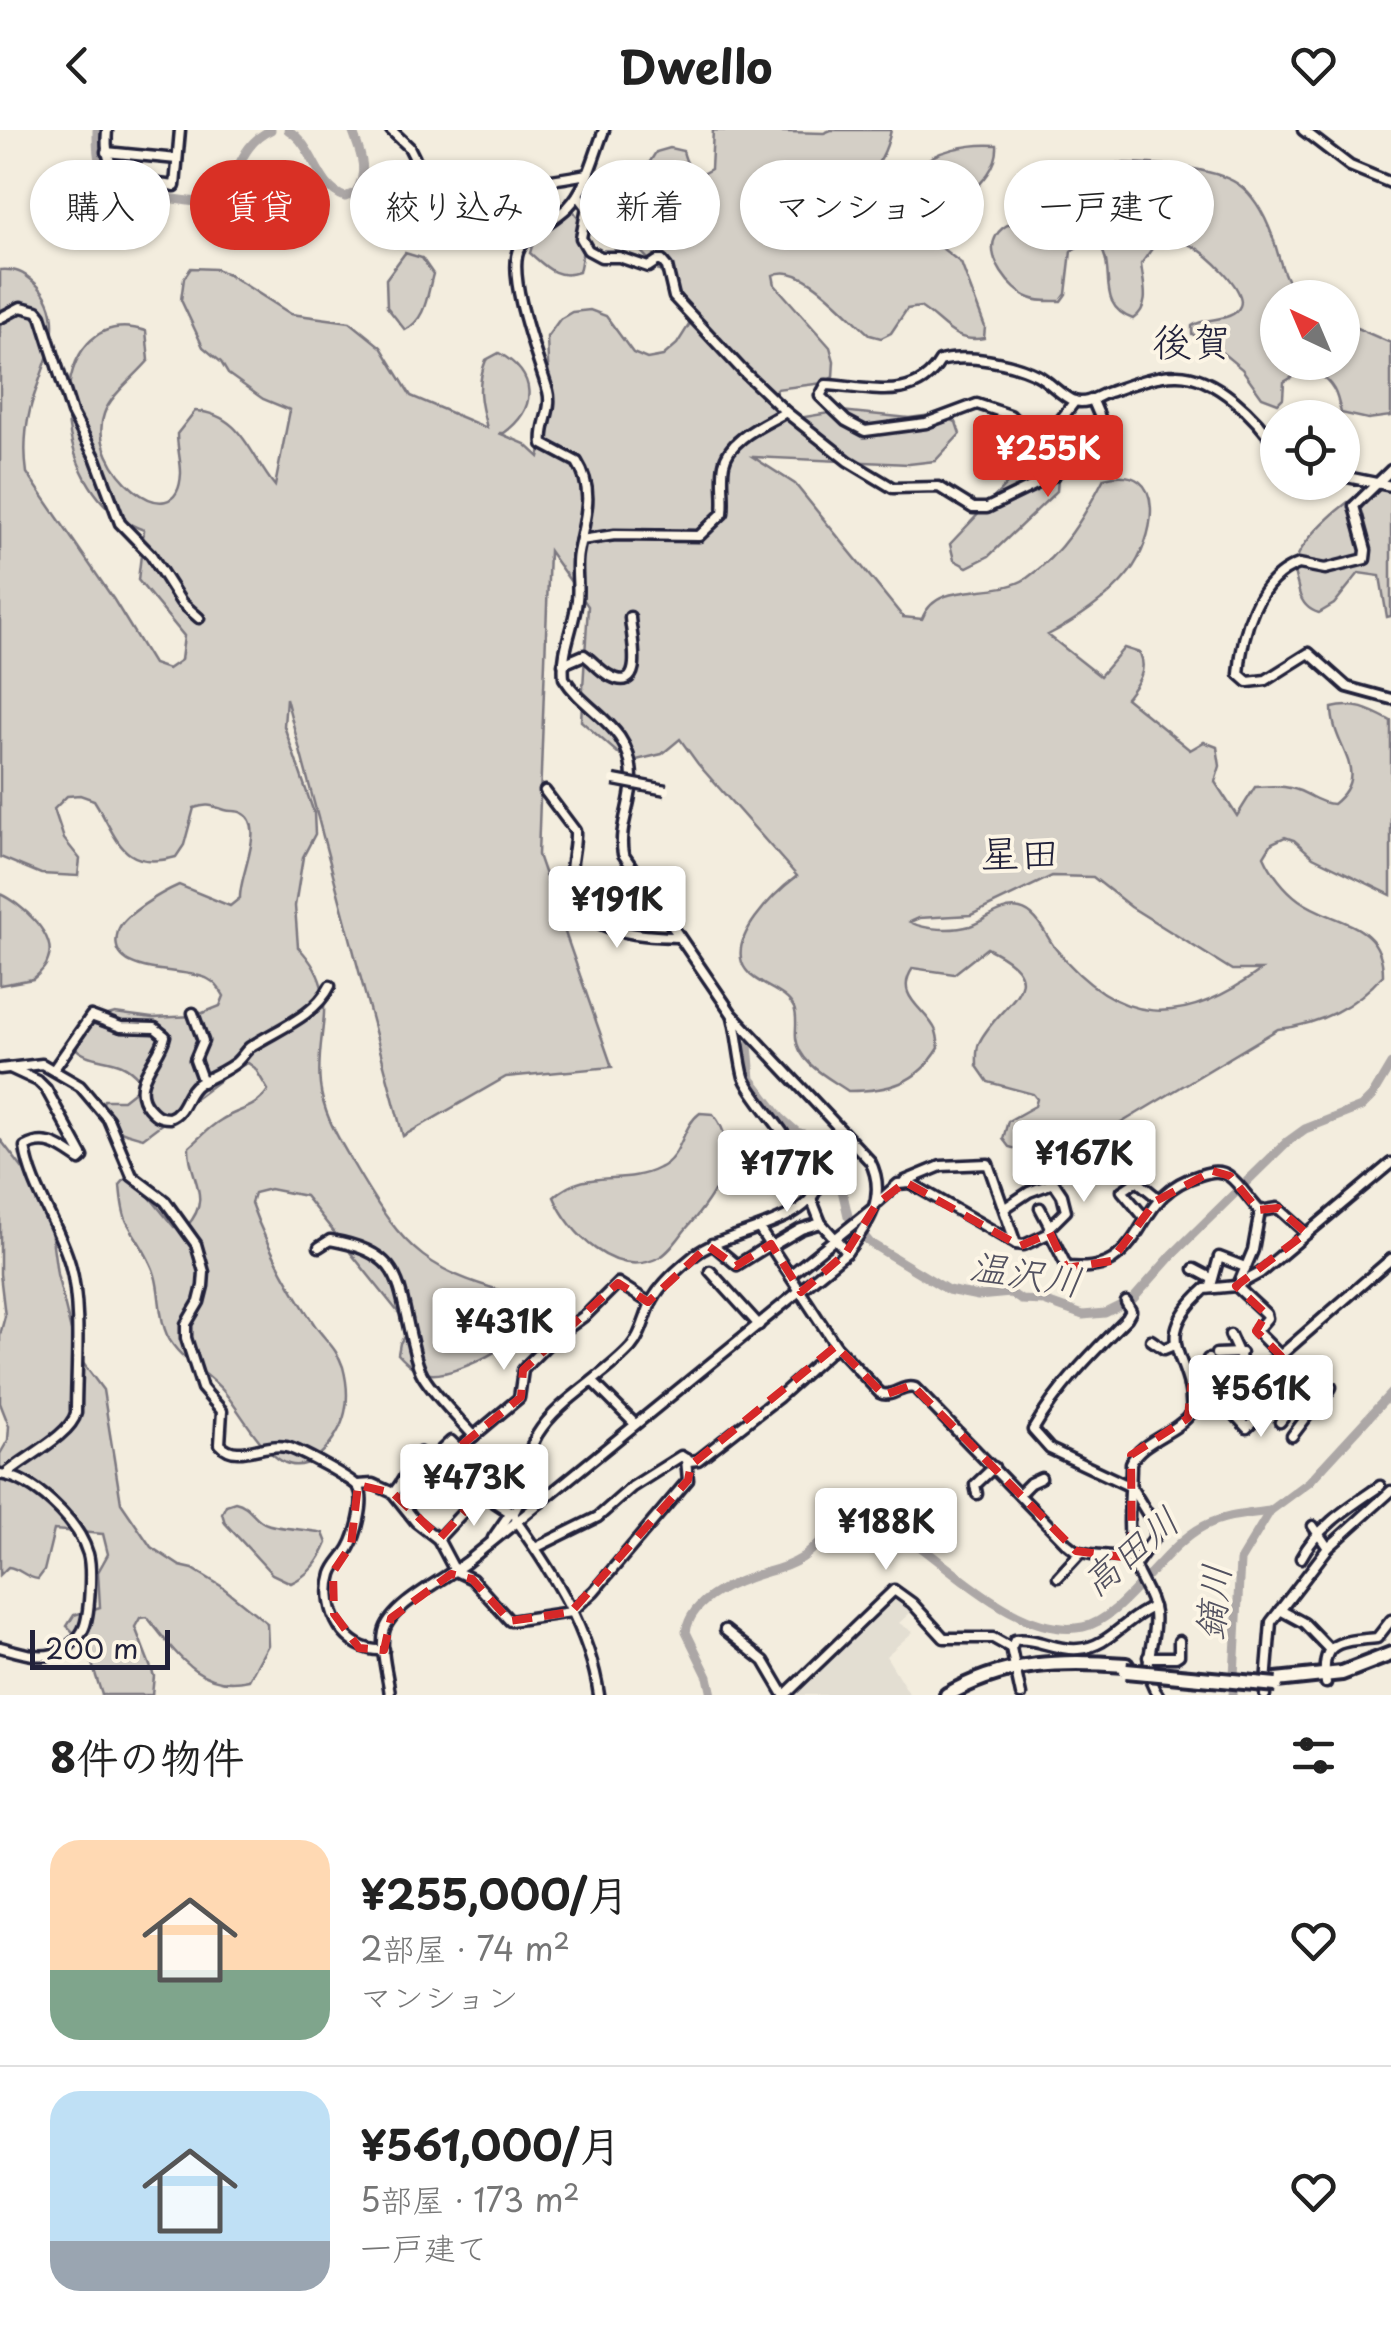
<!DOCTYPE html>
<html lang="ja">
<meta charset="utf-8">
<style>
body{margin:0;font-family:"Playpen Sans","Klee One",sans-serif;background:#f2f2f2;color:#222;height:100vh;display:flex;flex-direction:column;font-size:38px;white-space:nowrap}
*{box-sizing:border-box;margin:0}
p{font-size:32px;color:#767676}
.icon{flex:none;width:55px;height:55px;fill:none;stroke:currentColor;stroke-width:2;stroke-linecap:round;stroke-linejoin:round}
.map{position:relative;height:1565px;overflow:hidden}
.side{display:flex;flex-direction:column;background:#fff;flex:1}
.side>*{flex:none}
.top-card{position:absolute;left:30px;top:30px;width:1332px;height:90px;display:flex;gap:20px}
.needle{width:65px;rotate:316deg}
.tools{position:absolute;left:1260px;top:150px;display:grid;gap:20px}
.tools a{display:grid;place-items:center;width:100px;height:100px;border-radius:50%;background:#fff;box-shadow:0 2px 8px #0004;font-size:50px}
.scale{position:absolute;left:30px;bottom:25px;width:140px;box-sizing:border-box;padding-left:10px;border:5px solid #22223b;border-top:0;font-size:28px;line-height:35px;white-space:nowrap;color:#22223b;-webkit-text-stroke:8px #fcf5e5;paint-order:stroke}
.price{position:absolute;translate:-50% -85px;padding:0 22px;border-radius:10px;background:#fff;color:#222;font-size:32px;line-height:65px;filter:drop-shadow(0 2px 5px #0008)}
.price::after{content:'';position:absolute;left:50%;top:60px;width:30px;height:22px;margin-left:-15px;background:inherit;clip-path:polygon(0 0,100% 0,50% 100%)}
.price.active{background:#d93025;color:#fff}
ul{padding:0;list-style:none}
li{display:flex;align-items:center;gap:30px;height:250px;padding:0 50px}
li+li{border-top:2px solid #e0e0e0}
li span{display:grid;place-items:center;flex:none;width:280px;height:200px;border-radius:30px;color:#555}
li>.icon{margin-inline-start:auto}
span .icon{width:120px;height:120px;fill:#fffc;stroke-width:1}
li b{font-size:42px}
h2{display:flex;justify-content:space-between;align-items:center;height:120px;padding:0 50px;font-size:42px}
.chip{padding:0 35px;border-radius:45px;background:#fff;box-shadow:0 2px 8px #0004;font-size:35px;line-height:90px}
.chip.active{background:#d93025;color:#fff}
header{display:flex;justify-content:space-between;align-items:center;height:130px;padding:0 50px;background:#fff;font-size:45px;font-weight:700}
.map>svg:first-child{display:block}
</style>
<header><svg class="icon" aria-label="back" viewBox="0 0 24 24"><path d="M15 5l-7 7 7 7"/></svg>Dwello<svg class="icon" aria-label="heart" viewBox="0 0 24 24"><path d="M12 20l-8-8c-3-5 5-10 8-4 3-6 11-1 8 4z"/></svg></header>
<div class="map">
<svg width="1391" height="1565" viewBox="0 0 1391 1565">
<rect width="100%" height="100%" fill="#f3edde"/>
<filter id="ink" filterUnits="userSpaceOnUse"><feTurbulence type="fractalNoise" baseFrequency=".01" numOctaves="2"/><feDisplacementMap in="SourceGraphic" scale="20" xChannelSelector="R" yChannelSelector="G"/><feConvolveMatrix kernelMatrix="1 2 1 2 8 2 1 2 1" color-interpolation-filters="sRGB"/></filter>
<g filter="url(#ink)">
<polygon fill="#e3ded2" points="891,1466 899,1466 913,1480 899,1493 913,1502 886,1526 910,1565 793,1565"/>
<g fill="#d4cfc6" stroke="#7b7880" stroke-width="2.5" fill-rule="evenodd">
<path d="M713 0 824 3 831 0H891C874 81 818 38 770 76L774 90 786 102 877 104 900 88 916 50 915 39C934 20 970 13 997 15 1000 50 950 74 937 105L943 119 961 133 985 197 984 208C953 214 943 191 920 177L907 179 891 203 881 208 870 205C848 187 803 130 773 145L775 155 830 217 834 231 833 247 823 253 776 259 775 270 799 288 841 281 909 288 939 284 956 292 960 304 935 331 909 334 753 327 795 354 903 487 922 489C937 448 994 470 1027 448 1063 423 1084 387 1104 348 1170 332 1155 411 1128 444 1109 468 1075 491 1048 505L1100 546 1124 518 1140 523C1148 542 1137 554 1126 568L1190 620 1204 612 1217 617 1220 636 1215 652 1237 686 1255 657C1271 656 1286 655 1300 661 1312 666 1319 673 1333 674 1373 642 1332 619 1332 578 1356 572 1370 580 1391 591V765L1313 727 1294 710 1285 707 1272 713 1264 726C1271 742 1285 760 1299 770 1333 795 1383 790 1383 845 1356 876 1319 895 1278 899L1101 1005 1063 1022 1032 1023 1009 1017 1003 1009 1008 991 1035 976 1037 969 1033 964 988 952 977 936C977 929 976 919 979 913 999 871 1060 853 987 818L954 844 913 838C893 867 926 878 936 901 938 907 938 912 939 918 917 954 888 961 848 961 828 947 799 934 796 908 795 899 798 887 794 878 786 860 757 856 746 840 724 810 776 762 797 746L698 634 680 609 662 624 628 632 581 591 588 476 549 421 538 725 612 937 506 947 403 1006 286 568 284 596 314 683 315 704 303 727 295 776 298 817C344 864 314 901 320 955 323 984 338 1007 352 1032 406 1125 427 1143 533 1169 547 1203 458 1247 430 1244 417 1243 406 1233 398 1224L400 1213 410 1197 305 1066 270 1059 254 1063 251 1073C266 1115 289 1156 314 1194 324 1209 337 1218 343 1237 350 1263 348 1288 333 1309 287 1377 252 1296 225 1263 207 1240 180 1232 167 1205 158 1186 161 1165 155 1145 150 1127 136 1109 127 1092 122 1081 121 1067 120 1055L126 1048 139 1054 174 1097 187 1096C214 1066 188 1048 189 1017 199 1008 209 997 221 990 238 979 256 979 268 960L255 938 248 933 236 938 143 1008C124 1003 110 1000 100 982L104 970H123L137 959 138 948C118 922 89 937 72 914L94 889 115 883 152 888 195 886 220 876 224 866C220 859 216 853 208 849 183 836 104 849 118 801 122 785 163 762 179 755L230 776 240 768C239 745 267 694 242 683 237 680 231 682 225 680 212 676 208 673 194 678L184 715 176 727C121 742 118 708 94 670L80 665 67 666 54 679 64 709 80 729 78 746 41 744 0 727V140C16 139 23 142 35 153 74 190 39 240 30 280 25 301 24 322 27 343L114 470 153 534 168 539 181 530 184 506 138 450 144 400C40 364 44 168 146 201L149 230C136 246 110 265 104 284 85 337 178 414 181 343 181 331 177 317 177 304L195 281C242 284 249 324 275 356L290 280 263 269 228 244 221 232 203 217 181 170 184 148 191 138 216 139 228 144 291 184 350 192 381 217 411 266 487 298C480 273 476 255 486 230L499 223C537 244 538 278 504 303H499L525 314 539 327 550 283 547 207 560 189 572 182 590 180 606 186 633 223 647 229 663 226 677 214 689 195V177L678 161 605 83 600 71 604 57C621 62 631 69 645 54L644 41 656 22 670 18 683 21C686 33 689 40 702 44L711 39ZM1052 746 1093 747 1131 777 1232 840H1261C1182 898 1119 897 1055 818 1045 805 1038 783 1020 779 1001 775 987 790 970 796 953 801 925 800 910 792L919 788 971 785Z"/>
<path d="M1117 33C1149 33 1211 36 1238 54 1255 66 1265 86 1272 105 1280 127 1282 151 1300 167L1278 168V232H1342L1343 192 1391 213V286L1368 289 1341 283C1337 263 1334 254 1316 241L1301 242 1284 252 1283 268 1278 273 1262 267 1242 239 1213 215 1192 204V196C1205 186 1233 193 1240 176 1247 160 1207 123 1194 117 1181 110 1169 111 1156 113L1141 134C1143 154 1152 176 1133 189 1092 174 1120 135 1096 112H1085L1071 121 1066 164 1061 171C1050 171 1039 172 1030 168 1011 161 984 127 996 106 1008 84 1040 94 1059 84 1082 72 1091 43 1117 33Z"/>
<path d="M571 78C587 95 584 121 579 142 557 150 546 137 530 123L535 106Z"/>
<path d="M405 123 422 128 433 144C427 165 426 190 405 200L387 177 386 149Z"/>
<polygon points="1037,335 1054,335 1058,348 1057,361 989,426 967,437 954,430 950,414 1022,338"/>
<path d="M1391 356V486L1387 487 1380 446 1359 443 1334 474 1319 483C1308 480 1302 473 1299 462 1298 455 1294 445 1294 439 1296 412 1345 370 1368 360 1374 357 1384 357 1391 356Z"/>
<path d="M0 764C20 773 58 805 48 830 46 838 39 844 33 849L0 855Z"/>
<path d="M700 983 713 984C746 1024 713 1068 685 1100 678 1109 668 1124 658 1128 615 1149 569 1103 554 1067 587 1037 623 1057 659 1038 683 1027 680 998 700 983Z"/>
<path d="M0 1009 39 1060 50 1093 57 1144 77 1225 103 1260 121 1373 151 1417 180 1436 193 1439 221 1456 267 1493 268 1515 249 1550C200 1562 175 1522 147 1487L140 1488 135 1497 154 1546 152 1565H102L86 1515 67 1496 74 1485 100 1477 98 1442 108 1424 103 1404 54 1400 44 1441 38 1449C25 1448 20 1438 8 1437L0 1445V1324L8 1310 9 1296 0 1273V1205L5 1186 0 1144Z"/>
<path d="M235 1372C251 1375 254 1390 267 1394 280 1399 307 1399 323 1403L327 1413C319 1432 310 1444 291 1453L272 1444 225 1393 222 1383 226 1375Z"/>
</g>
<g fill="none" stroke-linecap="round" stroke-linejoin="round">
<g stroke="#aca7a6" stroke-width="9">
<path d="M97 0C96 57 113 65 166 68 179 69 199 75 212 69 239 57 235 16 271 0"/>
<path d="M288 0C315 16 316 57 345 67L355 63C370 42 360 22 352 0"/>
<polyline points="748,915 751,949 780,987 797,1002 817,1008 834,1025 848,1086 870,1113 948,1160 978,1166 1011,1163 1021,1170 1044,1171 1083,1185 1105,1183 1133,1169 1172,1125 1287,1012 1305,999 1361,977 1372,966 1391,934"/>
<path d="M712 1565 708 1547 686 1502C691 1467 737 1451 767 1442 779 1439 791 1435 802 1428 823 1414 836 1386 864 1387 882 1387 897 1400 911 1410 957 1442 1022 1509 1083 1497 1124 1489 1162 1417 1204 1396 1225 1385 1248 1384 1270 1381"/>
<polyline points="1233,1565 1240,1431 1270,1381 1309,1352 1391,1263"/>
</g>
<g stroke="#22223b" stroke-width="15">
<g id="minor">
<path d="M107 0C102 54 132 50 175 56L180 0"/>
<path d="M391 0 409 17 424 47C466 65 544 52 587 44"/>
<polyline points="1303,0 1350,36 1391,53"/>
<polyline points="106,22 177,29"/>
<polyline points="578,65 587,77 581,108 588,120 601,127 619,127 648,137 657,131 662,131 667,137 674,167 743,241 786,282 848,331 893,358 939,357 973,378 987,378 1053,346 1102,301 1102,292 1093,271"/>
<polyline points="0,188 21,177 37,181 41,186 72,283 96,329 120,393 151,425 181,472 199,488"/>
<path d="M1075 271 1059 292 1035 307 1029 305 1010 285 977 274 926 293 865 301 846 291 820 266 826 255C868 257 915 274 940 231 967 224 1011 232 1037 245 1049 251 1061 266 1074 271 1088 275 1097 266 1109 262 1130 255 1154 245 1176 245 1215 244 1258 289 1278 319"/>
<path d="M1391 340 1354 376 1366 420 1365 429 1325 439 1299 434C1256 449 1242 503 1239 544L1248 552 1266 550 1309 523 1347 557 1391 569"/>
<polyline points="1342,346 1391,356"/>
<path d="M581 410 615 405 699 406 723 383C725 367 721 349 724 334 729 308 766 294 786 282"/>
<path d="M563 534 584 525C593 531 600 541 610 546 648 566 630 501 630 487"/>
<path d="M545 661 575 701C576 717 570 732 571 748 574 803 636 806 677 807"/>
<polyline points="193,883 203,911 195,930 203,952"/>
<path d="M0 939 42 934 80 956 108 989 132 1046 165 1071 196 1114 204 1142 203 1156 199 1172 186 1194V1208L202 1258 222 1281 220 1314C237 1333 264 1312 286 1317 297 1319 355 1350 359 1358 366 1371 356 1406 349 1418 344 1427 335 1434 332 1444 321 1480 345 1523 384 1520"/>
<path d="M54 939 91 886 121 897 155 898 165 906C161 928 128 953 148 977 155 985 159 988 169 988 187 981 184 962 199 953 211 947 223 942 234 934 241 929 244 922 250 917 278 899 315 886 330 856"/>
<polyline points="905,1051 941,1036 988,1034 1016,1114"/>
<polyline points="811,1068 821,1093 847,1122"/>
<path d="M878 1072 898 1054 910 1053 1016 1114 1024 1115 1050 1103 1067 1137C1083 1138 1099 1138 1112 1130 1149 1105 1143 1062 1200 1045 1210 1042 1220 1039 1229 1046 1240 1054 1250 1071 1260 1081L1253 1120 1239 1153"/>
<polyline points="1005,1078 1029,1062 1053,1053"/>
<polyline points="1040,1078 1050,1097"/>
<polyline points="1260,1081 1278,1078 1306,1103"/>
<polyline points="1144,1087 1122,1061 1137,1051 1159,1069"/>
<path d="M760 1100 836 1216 880 1263C892 1269 902 1254 915 1258L1066 1413 1076 1421 1091 1424 1132 1428"/>
<polyline points="1050,1103 1049,1098 1066,1081 1062,1065 1052,1050"/>
<polyline points="712,1114 737,1135 771,1114"/>
<polyline points="772,1116 801,1099 821,1093"/>
<path d="M319 1117 330 1110C405 1123 397 1153 413 1216 415 1225 418 1238 423 1246 436 1267 457 1287 474 1306"/>
<polyline points="1194,1139 1211,1148"/>
<polyline points="710,1141 759,1195"/>
<polyline points="790,1145 872,1079"/>
<polyline points="1211,1156 1219,1127 1245,1137"/>
<polyline points="1236,1156 1266,1184 1267,1188 1256,1201 1281,1226"/>
<path d="M1126 1172 1131 1181 1127 1188C1092 1223 1057 1258 1033 1300L1050 1319 1131 1357 1155 1396 1154 1408 1135 1435"/>
<polyline points="1230,1205 1246,1240"/>
<polyline points="1151,1210 1164,1219 1174,1215"/>
<polyline points="1216,1224 1241,1223"/>
<polyline points="1271,1233 1286,1258 1314,1277 1319,1278 1331,1257"/>
<polyline points="1207,1249 1208,1229"/>
<polyline points="1204,1250 1247,1298 1265,1280 1235,1241"/>
<polyline points="594,1253 635,1294"/>
<polyline points="1189,1256 1220,1243 1246,1240 1274,1231 1391,1129"/>
<polyline points="1265,1280 1284,1256"/>
<polyline points="1280,1292 1299,1267"/>
<polyline points="1292,1306 1314,1277"/>
<polyline points="458,1318 481,1341 470,1355"/>
<polyline points="434,1327 451,1311 458,1318 462,1316 519,1268 523,1240 530,1232 553,1209 587,1184 618,1153 650,1173"/>
<path d="M0 1344C34 1349 78 1390 88 1424 92 1438 90 1487 83 1500 78 1510 64 1521 53 1524 37 1529 16 1521 0 1517"/>
<path d="M6 1344C24 1328 71 1305 76 1283 76 1239 82 1176 70 1134 59 1095 31 1058 25 1017 47 1005 62 1018 80 1030L83 1027 46 959 38 951 10 938"/>
<polyline points="358,1355 373,1354 393,1363 416,1392 438,1409 455,1441 472,1449 510,1491 571,1482 594,1461 688,1350 686,1329"/>
<path d="M393 1363C405 1351 408 1335 420 1323L431 1330 434 1327 450 1343 514 1385"/>
<polyline points="977,1364 975,1355 994,1337"/>
<polyline points="1019,1364 1030,1353 1041,1348"/>
<path d="M513 1384C529 1358 523 1329 537 1305 558 1270 603 1248 631 1217 643 1203 645 1184 653 1169 662 1153 680 1137 695 1125 724 1101 816 1094 819 1049 820 1025 795 1020 783 1003 774 990 748 959 744 947 739 928 738 907 733 887"/>
<path d="M516 1391C553 1443 590 1500 599 1565"/>
<polyline points="1313,1396 1328,1418"/>
<polyline points="493,1408 511,1382"/>
<polyline points="438,1409 481,1363"/>
<polyline points="535,1418 598,1387 632,1357 681,1326 689,1331 698,1330 779,1267 836,1216"/>
<path d="M1301 1428C1318 1396 1351 1376 1380 1356"/>
<polyline points="1058,1447 1081,1422"/>
<polyline points="1280,1480 1304,1493 1329,1519"/>
<polyline points="725,1500 764,1531 784,1565"/>
<polyline points="1148,1527 1176,1527 1179,1525 1179,1511"/>
<path d="M1326 1553C1319 1509 1341 1512 1377 1508L1391 1490"/>
<path d="M390 1565C388 1546 380 1521 384 1502 390 1475 445 1449 467 1432L846 1123C868 1095 888 1066 870 1031L732 884 623 724C618 698 632 674 632 648 631 594 586 584 564 548 561 519 574 498 577 470 579 455 575 439 578 423 584 391 596 362 577 332L543 314C540 296 553 280 548 261 539 231 505 144 520 118 530 101 554 91 568 77 587 58 594 25 604 0"/>
<polyline points="785,1565 894,1460 912,1473 944,1508 993,1508 1011,1518"/>
<path d="M1021 1565 1011 1518 1015 1510C1036 1507 1056 1521 1078 1519 1109 1517 1125 1488 1153 1477"/>
<path d="M1158 1565C1137 1536 1158 1511 1154 1483 1151 1461 1135 1446 1132 1426 1126 1396 1131 1362 1131 1333 1141 1310 1176 1304 1191 1283 1196 1227 1145 1213 1205 1159L1236 1156 1260 1143 1391 1033"/>
<polyline points="1265,1565 1271,1492 1328,1418 1391,1361"/>
</g>
</g>
<g stroke="#22223b" stroke-width="20">
<g id="highway">
<polyline points="1276,1550 1342,1543 1391,1524"/>
<path d="M947 1565C1005 1531 1062 1530 1126 1535"/>
</g>
</g>
<use href="#minor" stroke="#fcf5e5" stroke-width="8"/>
<use href="#highway" stroke="#fcf5e5" stroke-width="12"/>
<g stroke="#22223b" stroke-width="15" stroke-linecap="butt">
<polyline id="minor-bridge" points="614,650 666,660"/>
</g>
<g stroke="#22223b" stroke-width="20" stroke-linecap="butt">
<polyline id="highway-bridge" points="1126,1541 1276,1555"/>
</g>
<use href="#minor-bridge" stroke="#fcf5e5" stroke-width="8"/>
<use href="#highway-bridge" stroke="#fcf5e5" stroke-width="12"/>
</g>
</g>
<path fill="none" stroke="#d62828" stroke-width="8" stroke-dasharray="20 12" stroke-linejoin="round" d="M1213 1041 1230 1046 1258 1080 1278 1078 1306 1103 1236 1156 1266 1184 1256 1201 1281 1226 1191 1256 1188 1288 1131 1325 1132 1428 1076 1421 912 1255 884 1265 836 1216 691 1335 688 1350 571 1482 510 1491 472 1449 451 1444 391 1488 384 1520 359 1518 334 1484 333 1442 351 1415 358 1355 393 1363 440 1408 481 1363 470 1355 481 1341 458 1318 521 1267 523 1240 618 1153 648 1172 708 1116 736 1136 771 1114 801 1162 846 1123 876 1075 905 1052 1020 1116 1050 1103 1066 1138 1111 1131 1156 1071Z"/>
<g text-anchor="middle" dominant-baseline="central" stroke-width="8" stroke-linejoin="round" paint-order="stroke">
<g font-size="38" font-style="italic" fill="#525160" stroke="#fcf5e5">
<text transform="translate(1026 1142) rotate(9)">温沢川</text>
<text transform="translate(1129 1420) rotate(-40)">高田川</text>
<text transform="translate(1211 1472) rotate(-84)">鏑川</text>
</g>
<g font-size="40" fill="#22223b" stroke="#fcf5e5">
<text x="1192" y="209">後賀</text>
<text x="1020" y="721">星田</text>
</g>
</g>
</svg>
<div class="tools">
<a><svg class="needle" viewBox="-14 -14 28 28"><path d="M0-13l5 13h-10z" fill="#e53935"/><path d="M0 13l5-13h-10z" fill="#767676"/></svg></a>
<a><svg class="icon" aria-label="locate" viewBox="0 0 24 24"><circle cx="12" cy="12" r="6"/><path d="M12 2v4M12 18v4M2 12h4M18 12h4"/></svg></a>
</div>
<div class="scale">200 m</div>
<b class="price active" style="left:1048px;top:370px">¥255K</b>
<b class="price" style="left:617px;top:821px">¥191K</b>
<b class="price" style="left:1084px;top:1075px">¥167K</b>
<b class="price" style="left:787px;top:1085px">¥177K</b>
<b class="price" style="left:504px;top:1243px">¥431K</b>
<b class="price" style="left:1261px;top:1310px">¥561K</b>
<b class="price" style="left:474px;top:1399px">¥473K</b>
<b class="price" style="left:886px;top:1443px">¥188K</b>
<div class="top-card">
<a class="chip">購入</a>
<a class="chip active">賃貸</a>
<a class="chip">絞り込み</a>
<a class="chip">新着</a>
<a class="chip">マンション</a>
<a class="chip">一戸建て</a>
</div>
</div>
<section class="side">
<h2>8件の物件<svg class="icon" aria-label="filters" viewBox="0 0 24 24"><path d="M4 7h16M4 17h16"/><circle cx="9" cy="7" r="2"/><circle cx="15" cy="17" r="2"/></svg></h2>
<ul>
<li><span style="background:linear-gradient(#ffd9b3 65%,#7fa58c 0)"><svg class="icon" aria-label="home" viewBox="0 0 24 24"><path d="M3 11l9-7 9 7M6 9v11h12V9"/></svg></span><div><b>¥255,000/月</b><p>2部屋 · 74 m²</p><p>マンション</p></div><svg class="icon" aria-label="heart" viewBox="0 0 24 24"><path d="M12 20l-8-8c-3-5 5-10 8-4 3-6 11-1 8 4z"/></svg></li>
<li><span style="background:linear-gradient(#bfe0f5 75%,#9aa5b1 0)"><svg class="icon" aria-label="home" viewBox="0 0 24 24"><path d="M3 11l9-7 9 7M6 9v11h12V9"/></svg></span><div><b>¥561,000/月</b><p>5部屋 · 173 m²</p><p>一戸建て</p></div><svg class="icon" aria-label="heart" viewBox="0 0 24 24"><path d="M12 20l-8-8c-3-5 5-10 8-4 3-6 11-1 8 4z"/></svg></li>
</ul>
</section>
